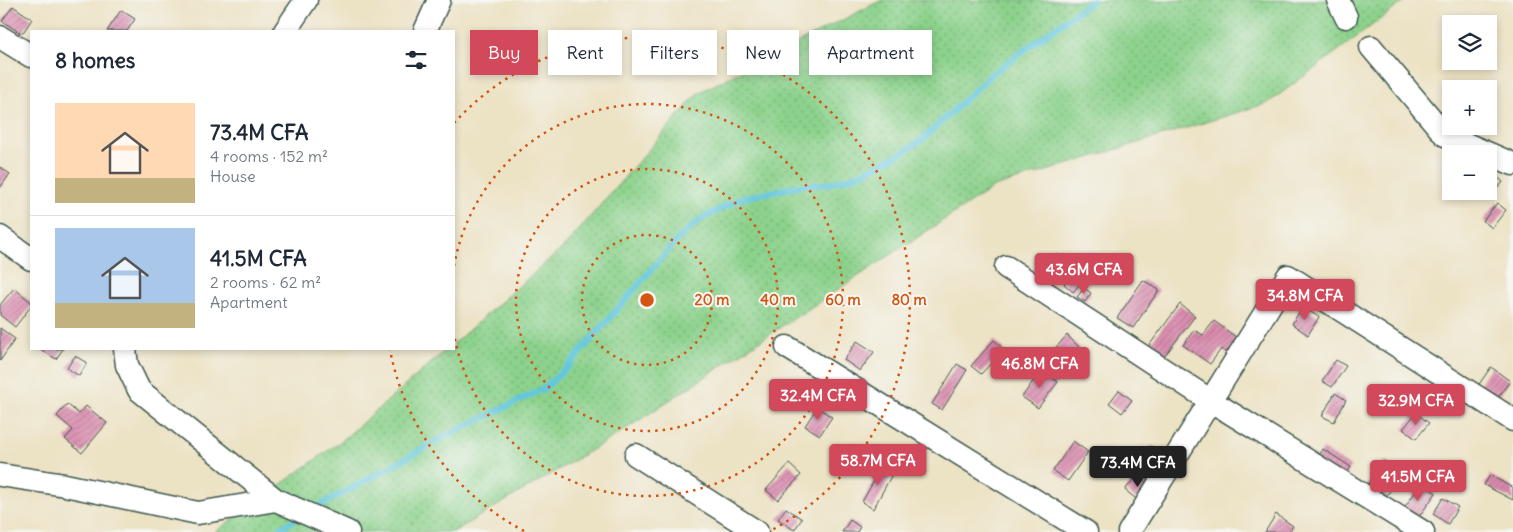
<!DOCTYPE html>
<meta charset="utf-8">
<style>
body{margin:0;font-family:Delius,sans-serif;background:#f6f6f7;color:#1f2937;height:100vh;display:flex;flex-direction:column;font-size:19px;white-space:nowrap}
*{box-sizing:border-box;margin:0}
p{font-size:16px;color:#747a83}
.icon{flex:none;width:28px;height:28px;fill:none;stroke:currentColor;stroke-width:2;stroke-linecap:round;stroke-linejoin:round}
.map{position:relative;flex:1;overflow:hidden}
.details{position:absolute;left:30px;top:30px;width:425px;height:320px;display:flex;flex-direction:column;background:#fff;border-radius:0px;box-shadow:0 2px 8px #0003}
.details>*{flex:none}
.guide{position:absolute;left:470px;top:30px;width:475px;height:45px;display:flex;gap:10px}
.controls{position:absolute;left:1442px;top:15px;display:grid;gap:10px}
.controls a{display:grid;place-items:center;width:55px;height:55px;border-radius:0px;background:#fff;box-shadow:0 2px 8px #0003;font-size:25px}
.price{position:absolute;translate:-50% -42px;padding:0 11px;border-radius:5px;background:#d1495b;color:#fff;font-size:16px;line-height:32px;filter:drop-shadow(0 1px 2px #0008)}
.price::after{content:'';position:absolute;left:50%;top:30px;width:15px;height:11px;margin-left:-8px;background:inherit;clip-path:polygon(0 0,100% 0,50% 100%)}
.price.selected{background:#222;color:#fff}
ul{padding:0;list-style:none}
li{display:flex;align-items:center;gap:15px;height:125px;padding:0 25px}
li+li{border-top:1px solid #e0e1e3}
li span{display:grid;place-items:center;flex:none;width:140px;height:100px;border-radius:0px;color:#555}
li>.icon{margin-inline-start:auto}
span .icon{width:60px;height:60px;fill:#fffc;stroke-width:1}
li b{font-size:21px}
h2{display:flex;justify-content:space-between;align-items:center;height:60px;padding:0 25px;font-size:21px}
.tag{padding:0 18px;border-radius:0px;background:#fff;box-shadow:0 2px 8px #0003;font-size:18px;line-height:45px}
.tag.selected{background:#d1495b;color:#fff}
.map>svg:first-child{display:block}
</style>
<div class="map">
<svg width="1513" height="532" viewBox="0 0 1513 532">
<defs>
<pattern id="grass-dots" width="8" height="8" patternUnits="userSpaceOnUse" patternTransform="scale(1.25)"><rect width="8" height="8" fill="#8cd28c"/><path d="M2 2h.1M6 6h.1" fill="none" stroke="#72ac73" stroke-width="1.8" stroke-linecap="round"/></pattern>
<pattern id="building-hatch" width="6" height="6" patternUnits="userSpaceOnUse" patternTransform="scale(1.25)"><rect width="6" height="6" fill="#da8aae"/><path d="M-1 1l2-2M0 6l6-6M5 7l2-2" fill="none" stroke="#b0728e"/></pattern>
</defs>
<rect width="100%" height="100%" fill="#f6f6f2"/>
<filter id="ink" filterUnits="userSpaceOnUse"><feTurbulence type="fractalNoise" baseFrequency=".02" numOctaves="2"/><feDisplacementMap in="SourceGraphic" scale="10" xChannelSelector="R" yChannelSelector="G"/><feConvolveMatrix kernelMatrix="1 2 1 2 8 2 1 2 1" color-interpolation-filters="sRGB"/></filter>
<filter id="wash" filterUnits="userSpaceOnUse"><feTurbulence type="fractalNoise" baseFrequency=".0096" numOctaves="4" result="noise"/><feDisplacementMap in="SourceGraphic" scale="20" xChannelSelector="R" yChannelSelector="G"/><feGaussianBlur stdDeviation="1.12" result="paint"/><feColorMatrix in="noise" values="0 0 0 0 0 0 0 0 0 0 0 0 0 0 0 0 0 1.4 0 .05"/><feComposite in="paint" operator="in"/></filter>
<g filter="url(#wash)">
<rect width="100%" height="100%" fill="#ece2c4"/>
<polygon fill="url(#grass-dots)" stroke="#568860" points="882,0 1406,0 1268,103 994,187 615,436 453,532 215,532 344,439 447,349 454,349 454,343 565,246 698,93"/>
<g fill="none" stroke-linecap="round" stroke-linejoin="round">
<g stroke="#62c7df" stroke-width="6">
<polyline points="312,510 448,435 545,388 569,365 678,239 701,219 742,198 804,185 827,184 858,175 896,156 922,140 993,73 1093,0"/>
<polyline points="274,532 301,516"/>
</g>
</g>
<g id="blocks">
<g fill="url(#building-hatch)">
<polygon points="13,6 32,19 22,34 2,21"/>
<polygon points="121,10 135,19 127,31 107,31"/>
<polygon points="0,167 10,174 0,188"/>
<polygon points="1493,173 1503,182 1489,198 1481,191 1489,191 1489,178"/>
<polygon points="1497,203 1506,210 1492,228 1483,221"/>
<polygon points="1057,254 1067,262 1059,273 1049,265"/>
<polygon points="1070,277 1079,285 1073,292 1064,284"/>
<polygon points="1143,280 1159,290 1133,328 1117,318"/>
<polygon points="14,288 31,302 31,306 15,327 0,315 0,305"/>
<polygon points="1084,288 1091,293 1085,302 1077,297"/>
<polygon points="1180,304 1195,316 1160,362 1145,351"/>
<polygon points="1302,307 1319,317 1308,335 1292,324"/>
<polygon points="1214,321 1240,340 1229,355 1221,349 1210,364 1183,345 1194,330 1203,335"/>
<polygon points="0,328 15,339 0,361"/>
<polygon points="1067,335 1080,348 1058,373 1044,361"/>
<polygon points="994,340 1004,349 981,374 971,366"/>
<polygon points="857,341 874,352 860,371 844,360"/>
<polygon points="40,349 63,349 56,359"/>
<polygon points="75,356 87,363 79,376 67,368"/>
<polygon points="1336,360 1346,366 1332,387 1322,381"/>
<polygon points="957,364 967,370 942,410 932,404"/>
<polygon points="1491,367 1510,381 1494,403 1475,390"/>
<polygon points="1041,370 1058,382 1038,408 1022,397"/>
<polygon points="1119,390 1132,400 1122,413 1109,403"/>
<polygon points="1335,393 1346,400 1334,422 1322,416"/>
<polygon points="67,404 79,414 86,406 107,423 82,453 65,439 73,430 57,416"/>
<polygon points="817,407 832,417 820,435 805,426"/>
<polygon points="1416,413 1429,423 1416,439 1403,429"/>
<polygon points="1073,441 1088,452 1068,481 1053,471"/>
<polygon points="1151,446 1170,462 1156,478 1137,462"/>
<polygon points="1323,449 1351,467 1342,482 1314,464"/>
<polygon points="1384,461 1402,474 1380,505 1362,492"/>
<polygon points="884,463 895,469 873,509 862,502"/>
<polygon points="789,464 801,475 778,500 766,490"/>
<polygon points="1137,475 1152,487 1140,502 1125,490"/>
<polygon points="1490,475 1513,488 1513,500 1484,485"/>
<polygon points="1422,483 1436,493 1415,522 1401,512"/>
<polygon points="1443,498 1458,507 1448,524 1433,514"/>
<polygon points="786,508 802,519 794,530 778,519"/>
<polygon points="1276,514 1293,526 1289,532 1265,532"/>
<polygon points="850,520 860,527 857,532 842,532"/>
</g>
</g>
</g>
<g filter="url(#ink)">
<use href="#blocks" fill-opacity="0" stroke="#3e564a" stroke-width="1"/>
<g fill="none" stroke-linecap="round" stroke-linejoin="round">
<g stroke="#3e564a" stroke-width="25">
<g id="street">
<polyline points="1338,0 1346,17"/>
<polyline points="285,31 306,0"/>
<polyline points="425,31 439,0"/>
<polyline points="0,37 31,56"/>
<polyline points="1371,47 1445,135 1513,164"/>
<polyline points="0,237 31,259"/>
<polyline points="1006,267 1211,401 1423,532"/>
<polyline points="787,347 1086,532"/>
<polyline points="125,349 127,365 139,390 276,500 348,532"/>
<polyline points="636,455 757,532"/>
<polyline points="0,475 65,485 198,513 276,500"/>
<polyline points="1129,532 1288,276 1513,420"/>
</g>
</g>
<use href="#street" stroke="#fff" stroke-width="22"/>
</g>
</g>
<g fill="none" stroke="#d45610" stroke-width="2.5" stroke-dasharray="2.5 5">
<circle cx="647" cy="300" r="65"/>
<circle cx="647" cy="300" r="131"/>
<path d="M454 266A196 196 0 1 1 454 334"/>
<path d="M524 531A262 262 0 0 1 390 350M454 123A262 262 0 1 1 770 531"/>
</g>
<circle cx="647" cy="300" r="8" fill="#d45610" stroke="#f6f6f2" stroke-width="2.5"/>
<g font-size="15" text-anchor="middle" font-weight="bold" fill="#d45610" stroke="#f6f6f2" stroke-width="4" stroke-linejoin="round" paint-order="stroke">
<text x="712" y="305">20 m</text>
<text x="778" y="305">40 m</text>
<text x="843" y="305">60 m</text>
<text x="909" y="305">80 m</text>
</g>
</svg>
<div class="controls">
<a><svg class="icon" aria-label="layers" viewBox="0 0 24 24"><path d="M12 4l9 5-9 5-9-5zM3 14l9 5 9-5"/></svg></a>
<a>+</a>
<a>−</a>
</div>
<b class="price" style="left:1084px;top:295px">43.6M CFA</b>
<b class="price" style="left:1305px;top:321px">34.8M CFA</b>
<b class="price" style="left:1040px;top:389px">46.8M CFA</b>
<b class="price" style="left:818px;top:421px">32.4M CFA</b>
<b class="price" style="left:1416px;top:426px">32.9M CFA</b>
<b class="price" style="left:878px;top:486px">58.7M CFA</b>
<b class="price selected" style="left:1138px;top:488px">73.4M CFA</b>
<b class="price" style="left:1418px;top:502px">41.5M CFA</b>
<div class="guide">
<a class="tag selected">Buy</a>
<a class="tag">Rent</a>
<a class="tag">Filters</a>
<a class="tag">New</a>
<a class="tag">Apartment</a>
</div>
<section class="details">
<h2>8 homes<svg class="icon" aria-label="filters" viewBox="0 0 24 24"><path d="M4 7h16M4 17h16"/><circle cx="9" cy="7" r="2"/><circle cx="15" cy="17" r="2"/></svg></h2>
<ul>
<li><span style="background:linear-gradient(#ffd9b3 75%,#c2b280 0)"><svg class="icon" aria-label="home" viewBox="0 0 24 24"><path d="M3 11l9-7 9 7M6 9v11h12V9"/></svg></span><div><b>73.4M CFA</b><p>4 rooms · 152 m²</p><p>House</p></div></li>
<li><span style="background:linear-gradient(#a9c7e8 75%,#c2b280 0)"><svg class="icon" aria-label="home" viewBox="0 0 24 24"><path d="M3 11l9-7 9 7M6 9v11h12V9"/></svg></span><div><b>41.5M CFA</b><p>2 rooms · 62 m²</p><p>Apartment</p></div></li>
</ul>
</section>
</div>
